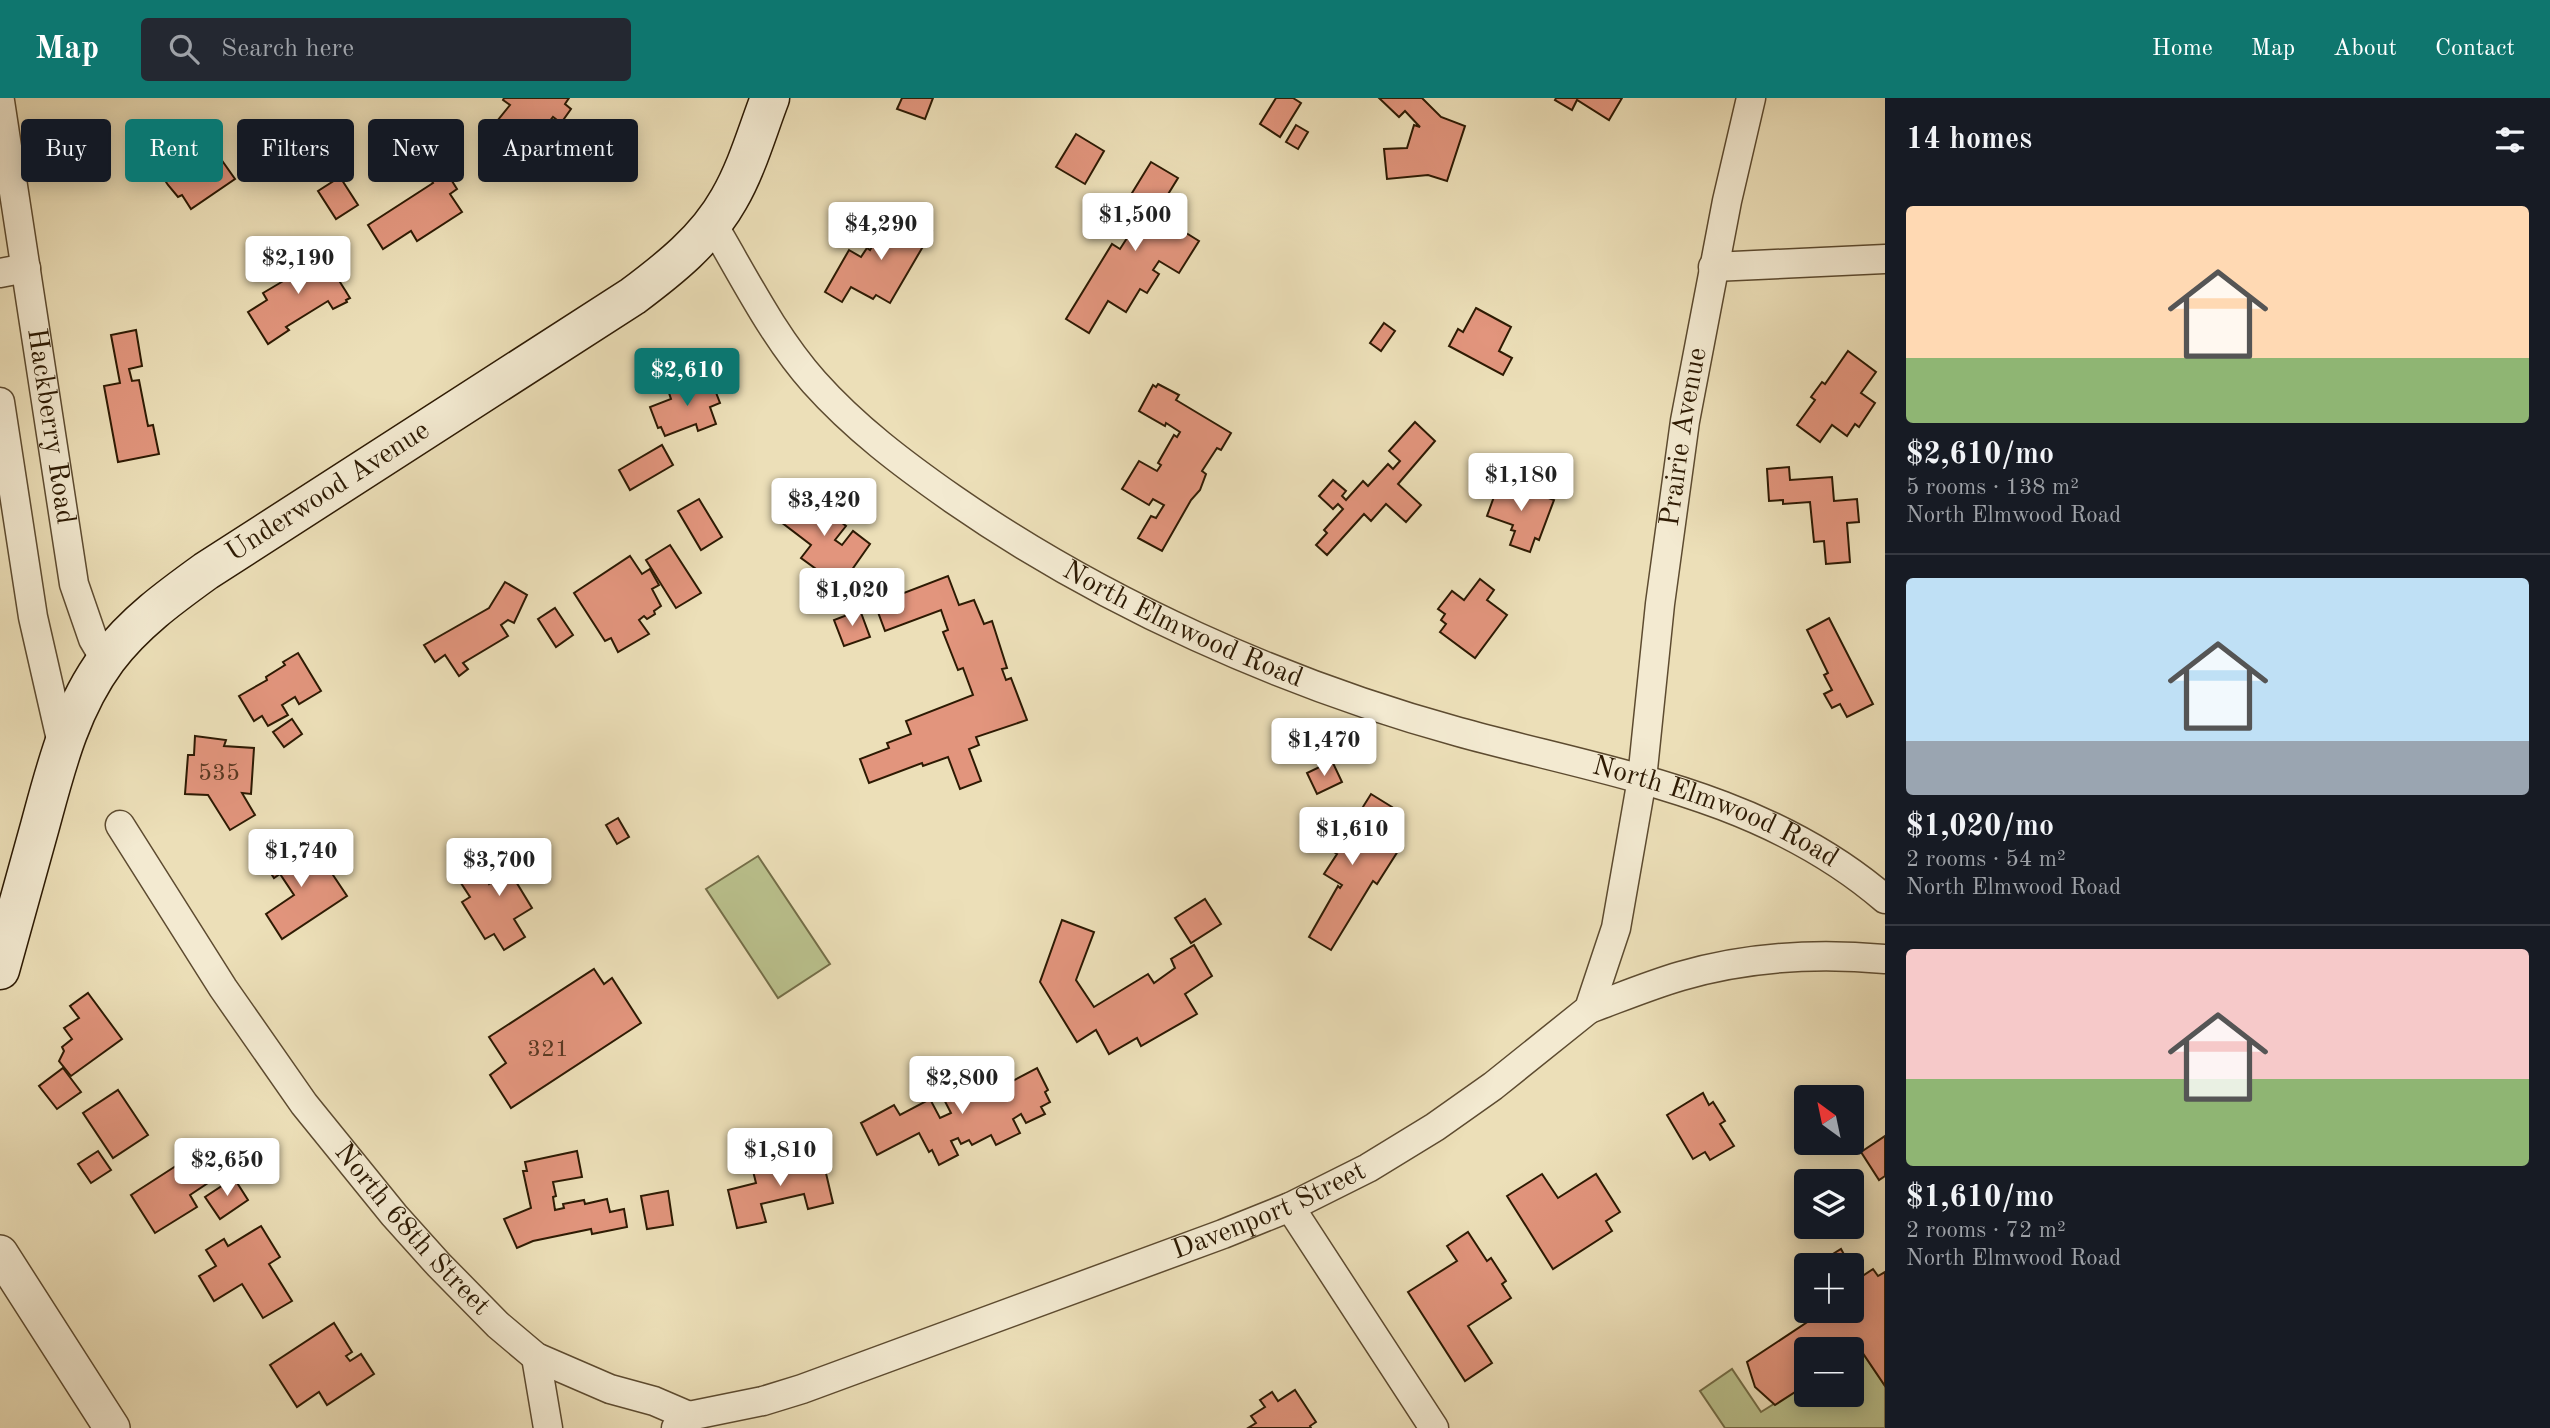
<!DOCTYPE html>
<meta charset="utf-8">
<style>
body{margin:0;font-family:"Old Standard TT",serif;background:#242831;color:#f1f3f6;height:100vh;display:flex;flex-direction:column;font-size:26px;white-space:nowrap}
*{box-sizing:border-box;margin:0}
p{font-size:23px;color:#9ea1a6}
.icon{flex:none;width:38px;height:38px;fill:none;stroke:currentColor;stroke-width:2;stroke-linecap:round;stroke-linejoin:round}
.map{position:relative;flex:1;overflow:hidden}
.sheet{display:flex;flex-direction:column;background:#171b24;width:665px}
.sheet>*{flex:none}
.hud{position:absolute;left:21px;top:21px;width:665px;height:63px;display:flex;gap:14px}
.needle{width:46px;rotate:327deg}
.buttons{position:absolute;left:1794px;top:987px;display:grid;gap:14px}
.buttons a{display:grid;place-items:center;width:70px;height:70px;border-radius:7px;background:#171b24;box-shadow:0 4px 18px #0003;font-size:35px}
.price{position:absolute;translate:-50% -60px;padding:0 16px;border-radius:7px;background:#fff;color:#222;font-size:23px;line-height:46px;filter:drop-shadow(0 2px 4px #0008)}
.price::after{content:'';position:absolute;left:50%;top:42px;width:21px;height:16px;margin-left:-10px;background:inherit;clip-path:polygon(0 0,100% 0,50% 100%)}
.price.on{background:#0f766e;color:#fff}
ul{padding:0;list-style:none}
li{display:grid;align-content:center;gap:14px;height:371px;padding:0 21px}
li+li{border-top:2px solid #363941}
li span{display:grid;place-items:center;height:217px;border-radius:7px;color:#555}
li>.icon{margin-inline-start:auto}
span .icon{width:126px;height:126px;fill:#fffc;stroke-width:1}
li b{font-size:30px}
h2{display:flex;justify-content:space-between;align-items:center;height:84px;padding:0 21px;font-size:30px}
.pill{padding:0 24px;border-radius:7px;background:#171b24;box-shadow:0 4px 18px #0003;font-size:24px;line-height:63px}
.pill.on{background:#0f766e;color:#fff}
header{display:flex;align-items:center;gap:42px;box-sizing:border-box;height:98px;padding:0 35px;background:#0f766e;color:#fff}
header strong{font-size:33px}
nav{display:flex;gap:38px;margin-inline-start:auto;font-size:24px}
.search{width:490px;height:63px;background:#242831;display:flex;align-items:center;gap:18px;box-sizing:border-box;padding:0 24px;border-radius:7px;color:#9ea1a6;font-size:26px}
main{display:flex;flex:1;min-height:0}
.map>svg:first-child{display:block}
</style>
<header>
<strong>Map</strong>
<div class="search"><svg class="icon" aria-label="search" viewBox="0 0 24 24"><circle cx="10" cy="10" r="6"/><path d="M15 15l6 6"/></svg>Search here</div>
<nav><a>Home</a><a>Map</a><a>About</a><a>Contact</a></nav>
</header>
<main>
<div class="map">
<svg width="1885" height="1330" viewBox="0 0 1885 1330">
<rect width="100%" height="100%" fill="#ecdfb8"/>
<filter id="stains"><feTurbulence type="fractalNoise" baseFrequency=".00286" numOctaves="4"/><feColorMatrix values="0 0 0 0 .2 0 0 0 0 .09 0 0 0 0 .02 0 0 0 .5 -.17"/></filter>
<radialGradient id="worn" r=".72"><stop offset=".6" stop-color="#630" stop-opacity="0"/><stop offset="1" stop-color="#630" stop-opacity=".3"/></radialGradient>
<g fill="#bac18d" stroke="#746e48" stroke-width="2">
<polygon points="758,758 830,866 778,900 706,791"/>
<polygon points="1860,1251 1885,1288 1885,1330 1725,1330 1700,1293 1732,1271 1761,1314 1806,1286 1806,1297 1852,1297 1852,1257"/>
</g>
<g fill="#e2957d" stroke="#2d1a03" stroke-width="2">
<polygon points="504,0 569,0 565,6 571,11 561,25 553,19 516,66 493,49 507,30 498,22 510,7 503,2"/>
<polygon points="902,0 933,0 925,21 897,11"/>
<polygon points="1276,0 1293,0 1301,5 1280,39 1260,26"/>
<polygon points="1379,0 1422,0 1441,19 1465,28 1447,83 1428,77 1387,81 1384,51 1407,50 1414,27 1420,29 1405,13 1399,19"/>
<polygon points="1556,0 1622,0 1609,22 1577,2 1572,12 1555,2"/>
<polygon points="177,23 192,45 204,37 235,81 191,111 182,97 178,99 168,87 160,75 164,72 158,63 153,66 139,47"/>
<polygon points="1296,27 1308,34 1298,51 1286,44"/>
<polygon points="1076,36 1104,53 1085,86 1056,69"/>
<polygon points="437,59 457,91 450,96 462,114 417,143 411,133 383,151 368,127 433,85 422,68"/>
<polygon points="1151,64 1178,80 1146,132 1156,137 1165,122 1199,143 1179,175 1159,163 1153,172 1159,176 1147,195 1140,191 1126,214 1108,203 1089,235 1066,221 1112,146 1120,151 1138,123 1121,113"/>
<polygon points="340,79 358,107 336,121 318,93"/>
<polygon points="891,116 910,127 913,122 932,133 890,205 876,197 873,201 851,189 842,204 825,194 849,152 861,159 867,150 870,152"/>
<polygon points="301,155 308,166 323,157 350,200 346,202 347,204 333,211 328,203 286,229 289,232 268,246 248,214 267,202 263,195 290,179 282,166"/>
<polygon points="1476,210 1511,229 1499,253 1512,260 1503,277 1449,248 1458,231 1463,234"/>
<polygon points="1384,225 1395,233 1381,253 1370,245"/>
<polygon points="136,232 142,268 129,271 132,283 139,282 148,328 153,327 159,356 118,364 104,288 120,285 111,237"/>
<polygon points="1848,253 1876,274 1861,295 1875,305 1859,329 1855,326 1847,338 1832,327 1820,344 1797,327 1815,302 1811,299 1822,284 1825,286"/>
<polygon points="710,279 720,305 710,309 716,326 698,333 696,326 665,338 661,329 658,330 650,309 671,301 669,295"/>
<polygon points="1158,286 1179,297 1176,302 1231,335 1221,352 1217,350 1202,373 1206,376 1200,392 1191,402 1162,453 1138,440 1151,418 1156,420 1164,407 1153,401 1149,407 1122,391 1139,363 1157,373 1161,367 1158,365 1174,337 1177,339 1180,334 1166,325 1165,328 1139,313 1153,287 1156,289"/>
<polygon points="1415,324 1435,343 1398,386 1421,407 1406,424 1386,406 1371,423 1364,416 1327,457 1316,447 1327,435 1324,432 1343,411 1338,406 1333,411 1319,398 1333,382 1346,393 1342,398 1346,402 1363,383 1368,388 1388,366 1393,371 1400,363 1389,353"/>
<polygon points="662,347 673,367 630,392 619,372"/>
<polygon points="1789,369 1790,382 1832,379 1834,403 1857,401 1859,424 1847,425 1850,464 1826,466 1824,443 1814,444 1810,404 1783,406 1783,402 1769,403 1767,371"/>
<polygon points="1500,382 1554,402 1539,442 1535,440 1530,454 1510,447 1515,433 1511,432 1513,427 1487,418"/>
<polygon points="804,391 817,401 823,392 836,402 827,413 846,428 835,442 842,447 853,433 870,446 844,483 839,479 827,494 809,480 816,471 801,460 811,447 781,424 794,407 788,403 795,394 799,397"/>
<polygon points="699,401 722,439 701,452 678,413"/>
<polygon points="670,447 701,495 676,510 646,462"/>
<polygon points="630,458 642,476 650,471 659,487 652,491 661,508 654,513 655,516 647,521 644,518 639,522 649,536 618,554 611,540 605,543 574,495"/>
<polygon points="948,478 959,507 974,502 984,526 992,523 1007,570 1002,571 1006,582 1011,580 1027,622 976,639 979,647 969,651 981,683 960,691 948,659 923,668 922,665 869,685 860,661 889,650 887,645 911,636 906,623 973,597 963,570 958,572 943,534 948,532 941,512 885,533 875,506"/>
<polygon points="1480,481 1494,492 1487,502 1507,517 1475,560 1440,534 1446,526 1441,522 1445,516 1438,511 1452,493 1464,502"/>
<polygon points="505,484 527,497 514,525 508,522 501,527 508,538 463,565 468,571 459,578 445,557 435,564 424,547 489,510"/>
<polygon points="555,510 573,537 556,549 538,521"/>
<polygon points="860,512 870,539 844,548 834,522"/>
<polygon points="1829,520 1873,606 1847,619 1840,606 1832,610 1824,596 1832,592 1824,577 1828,575 1807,532"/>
<polygon points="298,555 321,593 299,606 295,599 282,607 288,617 268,628 262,618 254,623 239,598 267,582 266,579 285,567 283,564"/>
<polygon points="292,621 302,636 284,649 273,634"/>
<polygon points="195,638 226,642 224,648 254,650 251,696 242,695 255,717 230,732 208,697 185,696 188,657 194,657"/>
<polygon points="1282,644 1287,650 1281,655 1276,649"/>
<polygon points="1332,663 1342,684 1317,696 1307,675"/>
<polygon points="1371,696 1392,709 1374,738 1398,753 1377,786 1373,783 1331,852 1309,839 1338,788 1340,790 1342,787 1324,776 1337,756 1313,741 1324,723 1346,736"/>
<polygon points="618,720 629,739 617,746 606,727"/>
<polygon points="287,743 302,764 299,766 302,771 321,759 347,798 282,841 266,816 294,797 280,776 274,780 261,760"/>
<polygon points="520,748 534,770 515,782 532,810 514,821 525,839 504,852 494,836 485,841 462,804 470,799 459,782 479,770 489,786 499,779 491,766"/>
<polygon points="1205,801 1221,826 1191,845 1175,820"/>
<polygon points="1062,822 1094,834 1076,882 1094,909 1148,876 1154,885 1175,870 1171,861 1194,847 1212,878 1185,896 1197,916 1141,948 1137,940 1109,956 1096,932 1077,944 1040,884"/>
<polygon points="594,871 604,886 612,880 641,925 511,1010 490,977 506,965 489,939"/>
<polygon points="88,895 122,941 71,978 59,963 64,953 62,949 72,941 64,930 79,920 70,908"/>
<polygon points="63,970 81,994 57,1011 39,988"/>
<polygon points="1037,970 1048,992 1045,994 1050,1004 1041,1009 1045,1016 1026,1025 1021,1016 1013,1021 1020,1035 996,1047 991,1037 972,1047 969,1042 961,1046 958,1040 951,1043 958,1057 939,1067 932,1052 929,1054 919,1035 877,1057 861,1025 894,1007 900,1017 930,1001 940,1020 951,1015 935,984 960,971 973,996 990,986 994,993"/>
<polygon points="118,992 148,1037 113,1060 83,1015"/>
<polygon points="1703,995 1709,1007 1713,1004 1725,1023 1720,1026 1734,1048 1710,1062 1705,1054 1693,1061 1667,1017"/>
<polygon points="1885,1038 1885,1078 1879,1082 1861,1054"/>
<polygon points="98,1053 111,1072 91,1085 78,1066"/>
<polygon points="199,1053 217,1079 190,1097 197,1109 155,1135 131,1097"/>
<polygon points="577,1053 582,1079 553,1084 556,1098 553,1099 555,1112 564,1110 563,1106 584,1102 585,1106 607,1101 610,1114 624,1111 627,1129 592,1136 591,1131 533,1143 517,1150 504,1121 531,1110 523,1073 527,1073 525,1064"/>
<polygon points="812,1053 817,1073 825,1071 833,1105 808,1111 804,1096 761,1106 766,1124 737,1130 728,1092 756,1085 752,1069"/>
<polygon points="1542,1076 1558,1100 1596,1076 1620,1114 1606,1123 1612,1133 1553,1171 1507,1098"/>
<polygon points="234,1080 248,1102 220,1121 205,1099"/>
<polygon points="668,1093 673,1127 647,1131 641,1098"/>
<polygon points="261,1128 280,1159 269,1166 292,1203 263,1220 242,1186 214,1203 199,1178 216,1168 206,1152 224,1141 228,1148"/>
<polygon points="1468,1134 1487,1163 1491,1160 1506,1183 1502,1186 1511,1200 1468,1228 1492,1265 1465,1283 1408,1194 1457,1163 1447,1148"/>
<polygon points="1841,1151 1846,1160 1833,1167 1828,1159"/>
<polygon points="1873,1171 1878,1178 1885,1174 1885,1288 1860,1251 1852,1257 1852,1251 1806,1251 1806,1287 1775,1307 1755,1289 1747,1264 1824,1213 1852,1213 1852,1185"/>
<polygon points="334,1225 352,1254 346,1258 350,1263 361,1256 374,1276 327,1307 319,1294 297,1309 270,1267"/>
<polygon points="1295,1292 1316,1324 1310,1328 1311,1330 1248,1330 1256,1325 1251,1318 1265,1309 1260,1302 1272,1294 1278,1303"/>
</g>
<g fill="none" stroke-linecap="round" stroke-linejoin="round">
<g stroke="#5d4b30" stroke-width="31">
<g id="minor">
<path id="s1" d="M0 3 74 486 93 541 106 563"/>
<path id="s2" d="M712 125C744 179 773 238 814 284 855 330 903 366 953 401 1103 505 1284 586 1459 634 1608 675 1763 696 1885 801"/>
<polyline points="1713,169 1885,161"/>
<polyline points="0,175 26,170"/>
<polyline points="0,304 33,519 62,646"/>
<path id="s3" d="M120 727 223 890 304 1006 394 1117 439 1167 498 1227 536 1259 610 1291 654 1303 689 1318"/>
<path d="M1589 911C1619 900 1650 887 1681 878 1746 859 1818 855 1885 861"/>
<polyline points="1290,1109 1434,1330"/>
<polyline points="536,1259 548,1330"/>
<path id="s4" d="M676 1330 689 1318 763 1303 802 1291 1223 1136 1290 1109 1368 1070 1435 1029 1493 988 1589 911 1616 830 1642 681 1660 506 1685 323 1727 103 1751 0"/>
</g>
</g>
<g stroke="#5d4b30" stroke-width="38">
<polyline id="tertiary" points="0,1155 112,1330"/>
</g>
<g stroke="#2d1a03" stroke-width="41">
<g id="secondary">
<path id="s5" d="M0 872C13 824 27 776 40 728 56 669 70 611 107 561 134 525 170 499 206 473L633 198C669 171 706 142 729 101 747 70 757 34 770 0"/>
</g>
</g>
<use href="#minor" stroke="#f3ead1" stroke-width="28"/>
<use href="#tertiary" stroke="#f3ead1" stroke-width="35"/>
<use href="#secondary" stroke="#f3ead1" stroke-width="38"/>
</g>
<g text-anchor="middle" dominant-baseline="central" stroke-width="5" stroke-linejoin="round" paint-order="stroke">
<g font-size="24" fill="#5a3922">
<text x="219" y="676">535</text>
<text x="548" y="952">321</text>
</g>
<g font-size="28" fill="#2d1a03" stroke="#f3ead1">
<text stroke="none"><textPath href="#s1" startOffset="329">Hackberry Road</textPath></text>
<text stroke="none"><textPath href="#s4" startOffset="1596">Prairie Avenue</textPath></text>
<text stroke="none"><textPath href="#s5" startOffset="609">Underwood Avenue</textPath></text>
<text stroke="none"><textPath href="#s2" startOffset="634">North Elmwood Road</textPath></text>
<text stroke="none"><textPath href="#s2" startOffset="1200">North Elmwood Road</textPath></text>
<text stroke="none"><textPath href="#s4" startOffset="634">Davenport Street</textPath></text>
<text stroke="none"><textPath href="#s3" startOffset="500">North 68th Street</textPath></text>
</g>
</g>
<rect width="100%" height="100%" filter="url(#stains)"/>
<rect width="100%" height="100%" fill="url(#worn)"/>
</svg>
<div class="buttons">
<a><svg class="needle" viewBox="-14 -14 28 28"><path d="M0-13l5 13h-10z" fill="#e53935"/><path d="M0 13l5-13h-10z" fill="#9ea1a6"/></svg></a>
<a><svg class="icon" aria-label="layers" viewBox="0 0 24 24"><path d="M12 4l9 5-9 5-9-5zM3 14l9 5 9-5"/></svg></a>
<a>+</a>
<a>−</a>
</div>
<b class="price" style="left:1135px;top:155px">$1,500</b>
<b class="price" style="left:881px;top:164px">$4,290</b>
<b class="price" style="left:298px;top:198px">$2,190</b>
<b class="price on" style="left:687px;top:310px">$2,610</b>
<b class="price" style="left:1521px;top:415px">$1,180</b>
<b class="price" style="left:824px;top:440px">$3,420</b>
<b class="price" style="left:852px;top:530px">$1,020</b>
<b class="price" style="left:1324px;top:680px">$1,470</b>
<b class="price" style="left:1352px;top:769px">$1,610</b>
<b class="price" style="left:301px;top:791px">$1,740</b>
<b class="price" style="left:499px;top:800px">$3,700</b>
<b class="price" style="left:962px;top:1018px">$2,800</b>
<b class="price" style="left:780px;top:1090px">$1,810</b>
<b class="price" style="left:227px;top:1100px">$2,650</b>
<div class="hud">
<a class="pill">Buy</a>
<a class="pill on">Rent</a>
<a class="pill">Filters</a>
<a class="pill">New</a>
<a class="pill">Apartment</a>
</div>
</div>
<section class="sheet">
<h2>14 homes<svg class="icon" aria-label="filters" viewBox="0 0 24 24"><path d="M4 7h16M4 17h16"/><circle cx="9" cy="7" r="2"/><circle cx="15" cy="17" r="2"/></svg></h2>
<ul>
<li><span style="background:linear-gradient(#ffd9b3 70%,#8fb573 0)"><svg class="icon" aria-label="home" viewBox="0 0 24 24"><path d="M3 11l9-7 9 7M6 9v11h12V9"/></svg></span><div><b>$2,610/mo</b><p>5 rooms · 138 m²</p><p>North Elmwood Road</p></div></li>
<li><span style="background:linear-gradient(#bfe0f5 75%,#9aa5b1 0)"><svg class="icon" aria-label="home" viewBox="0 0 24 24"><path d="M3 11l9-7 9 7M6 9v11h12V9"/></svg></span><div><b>$1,020/mo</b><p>2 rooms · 54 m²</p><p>North Elmwood Road</p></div></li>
<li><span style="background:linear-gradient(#f6c9c9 60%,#8fb573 0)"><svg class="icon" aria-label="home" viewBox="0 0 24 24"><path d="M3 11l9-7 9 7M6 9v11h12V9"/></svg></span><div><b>$1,610/mo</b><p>2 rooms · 72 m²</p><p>North Elmwood Road</p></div></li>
</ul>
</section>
</main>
